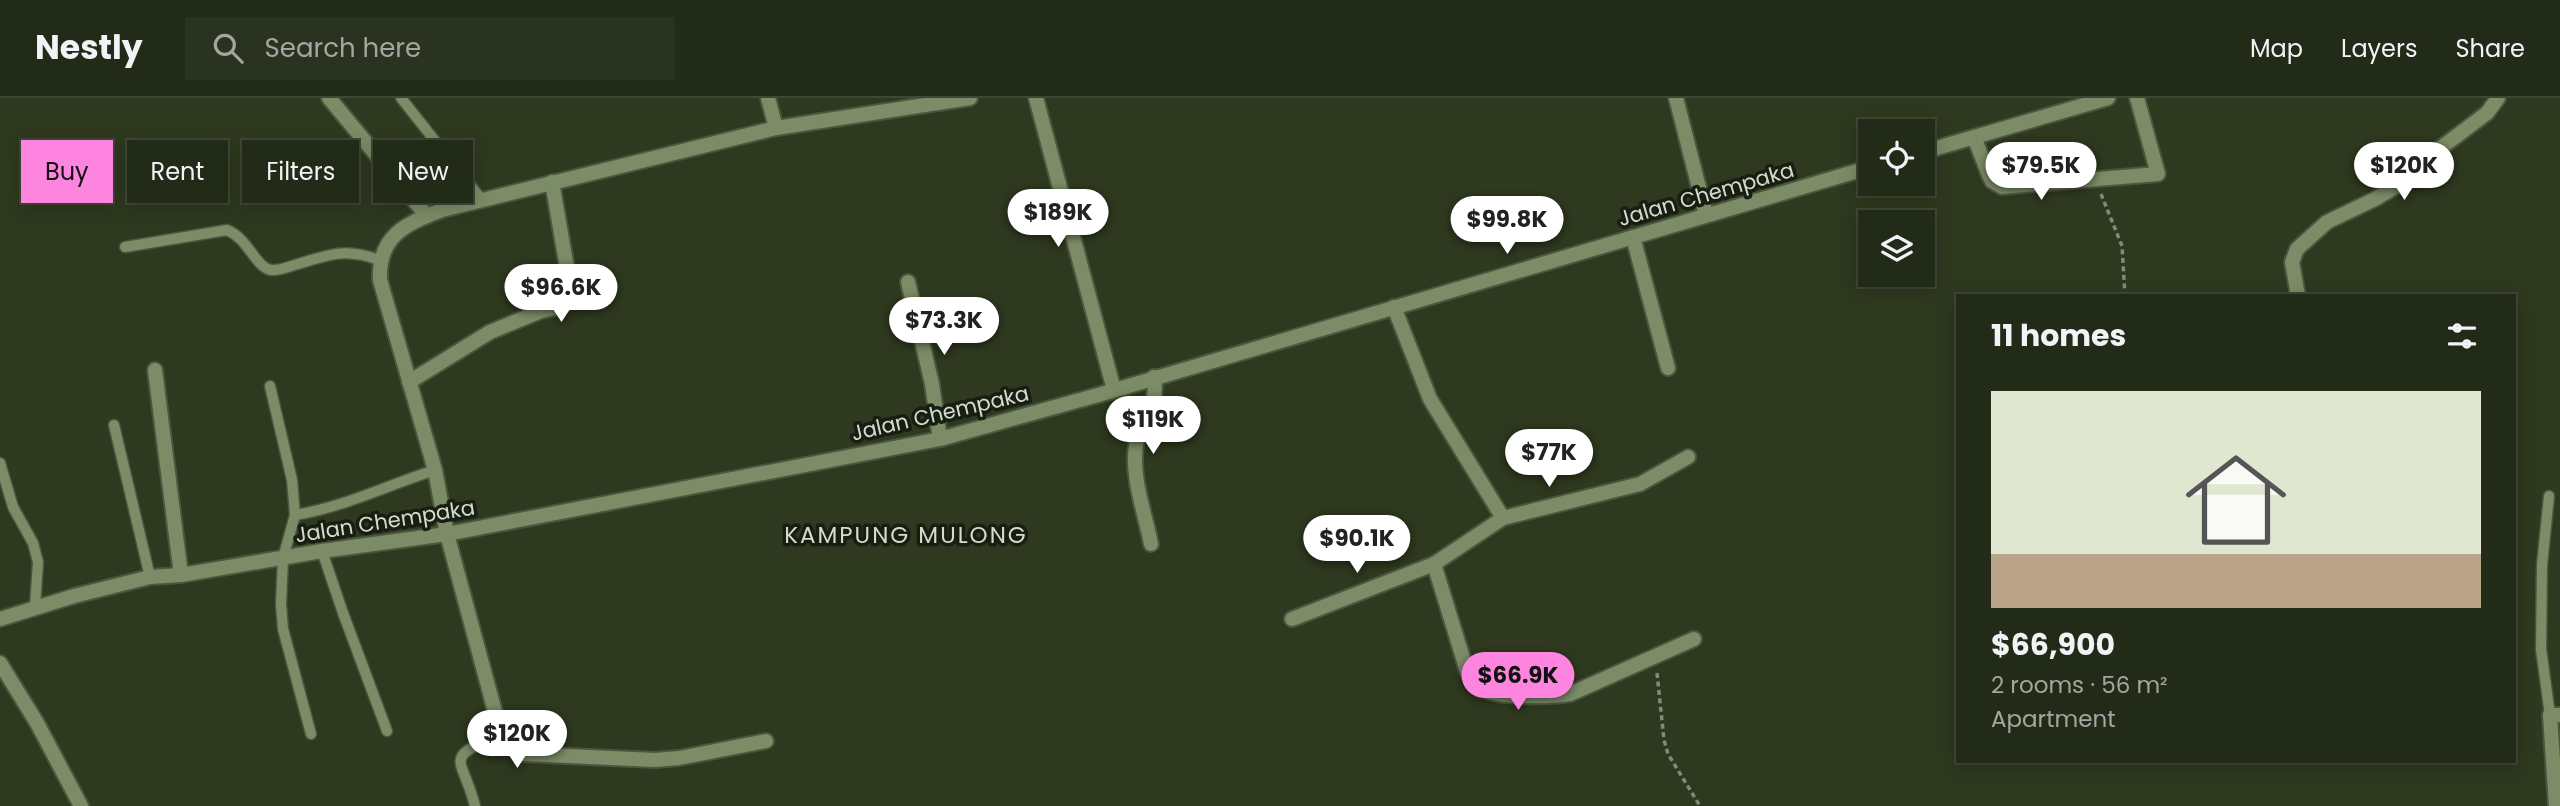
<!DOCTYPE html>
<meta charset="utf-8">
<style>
body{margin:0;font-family:Poppins,sans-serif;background:#2a3320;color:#f1f3f6;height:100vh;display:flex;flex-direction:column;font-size:26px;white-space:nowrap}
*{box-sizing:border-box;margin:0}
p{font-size:23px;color:#a2a7a1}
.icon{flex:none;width:38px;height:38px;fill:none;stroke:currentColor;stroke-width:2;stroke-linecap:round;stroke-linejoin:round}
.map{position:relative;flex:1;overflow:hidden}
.drawer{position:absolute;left:1956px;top:196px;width:560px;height:469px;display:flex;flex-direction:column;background:#222b17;border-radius:0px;box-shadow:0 4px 18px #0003,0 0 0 2px #3f4736}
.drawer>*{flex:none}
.guide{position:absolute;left:21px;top:42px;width:665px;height:63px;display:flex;gap:14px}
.tools{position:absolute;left:1858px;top:21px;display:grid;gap:14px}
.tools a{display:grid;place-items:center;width:77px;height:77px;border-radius:0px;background:#222b17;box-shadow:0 4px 18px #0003,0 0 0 2px #3f4736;font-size:35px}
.price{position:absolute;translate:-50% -60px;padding:0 16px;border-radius:24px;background:#fff;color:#222;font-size:23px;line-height:46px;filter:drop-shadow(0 2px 4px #0008)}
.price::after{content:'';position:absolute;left:50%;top:42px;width:21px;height:16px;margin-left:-10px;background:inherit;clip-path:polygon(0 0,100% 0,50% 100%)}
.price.active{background:#fe85df;color:#111}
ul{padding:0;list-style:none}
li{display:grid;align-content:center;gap:14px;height:371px;padding:0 35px}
li span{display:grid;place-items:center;height:217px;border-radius:0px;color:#555}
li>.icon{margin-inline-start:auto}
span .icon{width:126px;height:126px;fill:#fffc;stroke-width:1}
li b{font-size:30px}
h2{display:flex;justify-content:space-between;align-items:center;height:84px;padding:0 35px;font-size:30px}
.tag{padding:0 24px;border-radius:0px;background:#222b17;box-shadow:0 4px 18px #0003,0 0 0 2px #3f4736;font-size:24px;line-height:63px}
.tag.active{background:#fe85df;color:#111}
header{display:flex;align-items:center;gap:42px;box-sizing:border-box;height:98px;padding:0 35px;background:#222b17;border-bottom:2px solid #3f4736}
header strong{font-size:33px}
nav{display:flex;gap:38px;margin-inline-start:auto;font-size:24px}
.search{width:490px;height:63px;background:#2a3320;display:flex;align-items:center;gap:18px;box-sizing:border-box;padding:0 24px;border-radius:0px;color:#a2a7a1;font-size:26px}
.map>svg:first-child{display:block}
</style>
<header>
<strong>Nestly</strong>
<div class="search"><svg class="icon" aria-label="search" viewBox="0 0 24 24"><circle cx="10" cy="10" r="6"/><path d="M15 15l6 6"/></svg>Search here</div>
<nav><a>Map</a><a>Layers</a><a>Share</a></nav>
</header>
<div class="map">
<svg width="2560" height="708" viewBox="0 0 2560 708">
<rect width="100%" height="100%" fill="#2e391f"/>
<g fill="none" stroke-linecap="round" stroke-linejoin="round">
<g stroke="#4c563e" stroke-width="13">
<g id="service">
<polyline points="401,0 482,102"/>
<path d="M125 149 227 132C249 141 255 169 271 172 280 173 290 168 298 166 331 156 346 150 379 162"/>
<polyline points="270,288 292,382 295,417 283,460 281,506 283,531 311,636"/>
<polyline points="114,327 150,479"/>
<polyline points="0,365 13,409 33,445 38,464 35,509"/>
<polyline points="2549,398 2542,467 2541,551 2550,617"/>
<path d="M295 417C344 409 388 387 435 372"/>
<polyline points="322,453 343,515 387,633"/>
<path d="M475 708C462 657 441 662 501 636"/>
</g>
</g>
<g stroke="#4c563e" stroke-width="18">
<g id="minor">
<polyline points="329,0 427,118"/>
<polyline points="1036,0 1114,292"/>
<polyline points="1676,0 1706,117"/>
<polyline points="776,30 970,0"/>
<polyline points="1974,39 1989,77 1992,83 2002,89 2158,76 2137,0"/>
<polyline points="1923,54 2108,0"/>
<polyline points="1633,139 1668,270"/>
<polyline points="908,184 932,286 940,341"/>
<polyline points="2298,198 2292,164 2297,151 2327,124 2375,101 2413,78 2434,55 2487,15 2498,0"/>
<polyline points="1394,209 1430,301 1503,420"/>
<polyline points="155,272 181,477"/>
<polyline points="409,284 490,234 541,213 561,209 569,203 571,193 552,84"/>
<path d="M1151 446C1145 415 1131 379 1136 347 1141 319 1159 310 1154 279"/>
<path d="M1434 466 1467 573C1472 581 1477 590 1486 593 1503 600 1552 599 1570 596L1694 541"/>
<polyline points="0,521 74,498 150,479 181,477 322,453 447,436 940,341 1098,297 1871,69"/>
<polyline points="1292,521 1434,466 1503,420 1640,386 1688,359"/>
<polyline points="0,565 37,625 81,708"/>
<path d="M766 643 679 660 655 662 524 656C512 652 506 647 501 636L447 436 435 372 380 182C378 138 405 126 442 112L776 30 768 0"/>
<polyline points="2556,708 2550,617 2560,617"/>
</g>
</g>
<g stroke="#818b76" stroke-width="3.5" stroke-dasharray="5 3.5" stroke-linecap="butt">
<polyline points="2101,96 2122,148 2125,198"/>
<polyline points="1657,575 1664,642 1668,656 1700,708"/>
</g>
<use href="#service" stroke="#7b8c67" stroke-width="10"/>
<use href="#minor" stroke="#7b8c67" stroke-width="14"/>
</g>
<g text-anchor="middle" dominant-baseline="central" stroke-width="7" stroke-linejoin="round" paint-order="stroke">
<g font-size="21" fill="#d4dccc" stroke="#191e13">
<text transform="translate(1706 96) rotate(-16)">Jalan Chempaka</text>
<text transform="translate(940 315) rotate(-13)">Jalan Chempaka</text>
<text transform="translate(385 423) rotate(-9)">Jalan Chempaka</text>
</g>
<g font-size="23" letter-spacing="2" fill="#d4dccc" stroke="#191e13">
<text x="906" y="437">KAMPUNG MULONG</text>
</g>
</g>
</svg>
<div class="tools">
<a><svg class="icon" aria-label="locate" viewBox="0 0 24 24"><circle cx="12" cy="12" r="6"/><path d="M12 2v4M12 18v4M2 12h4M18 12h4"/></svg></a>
<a><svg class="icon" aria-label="layers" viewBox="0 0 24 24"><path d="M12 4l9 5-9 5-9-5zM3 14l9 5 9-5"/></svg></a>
</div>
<b class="price" style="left:2041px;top:104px">$79.5K</b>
<b class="price" style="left:2404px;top:104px">$120K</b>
<b class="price" style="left:1058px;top:151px">$189K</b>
<b class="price" style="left:1507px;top:158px">$99.8K</b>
<b class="price" style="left:561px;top:226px">$96.6K</b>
<b class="price" style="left:944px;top:259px">$73.3K</b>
<b class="price" style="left:1153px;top:358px">$119K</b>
<b class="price" style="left:1549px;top:391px">$77K</b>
<b class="price" style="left:1357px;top:477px">$90.1K</b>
<b class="price active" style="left:1518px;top:614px">$66.9K</b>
<b class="price" style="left:517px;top:672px">$120K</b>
<div class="guide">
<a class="tag active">Buy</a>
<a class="tag">Rent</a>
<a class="tag">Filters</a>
<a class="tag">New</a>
</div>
<section class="drawer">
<h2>11 homes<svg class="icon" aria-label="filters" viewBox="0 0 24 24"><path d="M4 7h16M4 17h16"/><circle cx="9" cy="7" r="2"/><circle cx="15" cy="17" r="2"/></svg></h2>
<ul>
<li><span style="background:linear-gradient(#dfe7d0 75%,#b9a48a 0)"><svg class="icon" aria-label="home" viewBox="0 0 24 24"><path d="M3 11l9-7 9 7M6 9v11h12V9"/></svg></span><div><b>$66,900</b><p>2 rooms · 56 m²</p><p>Apartment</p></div></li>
</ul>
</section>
</div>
